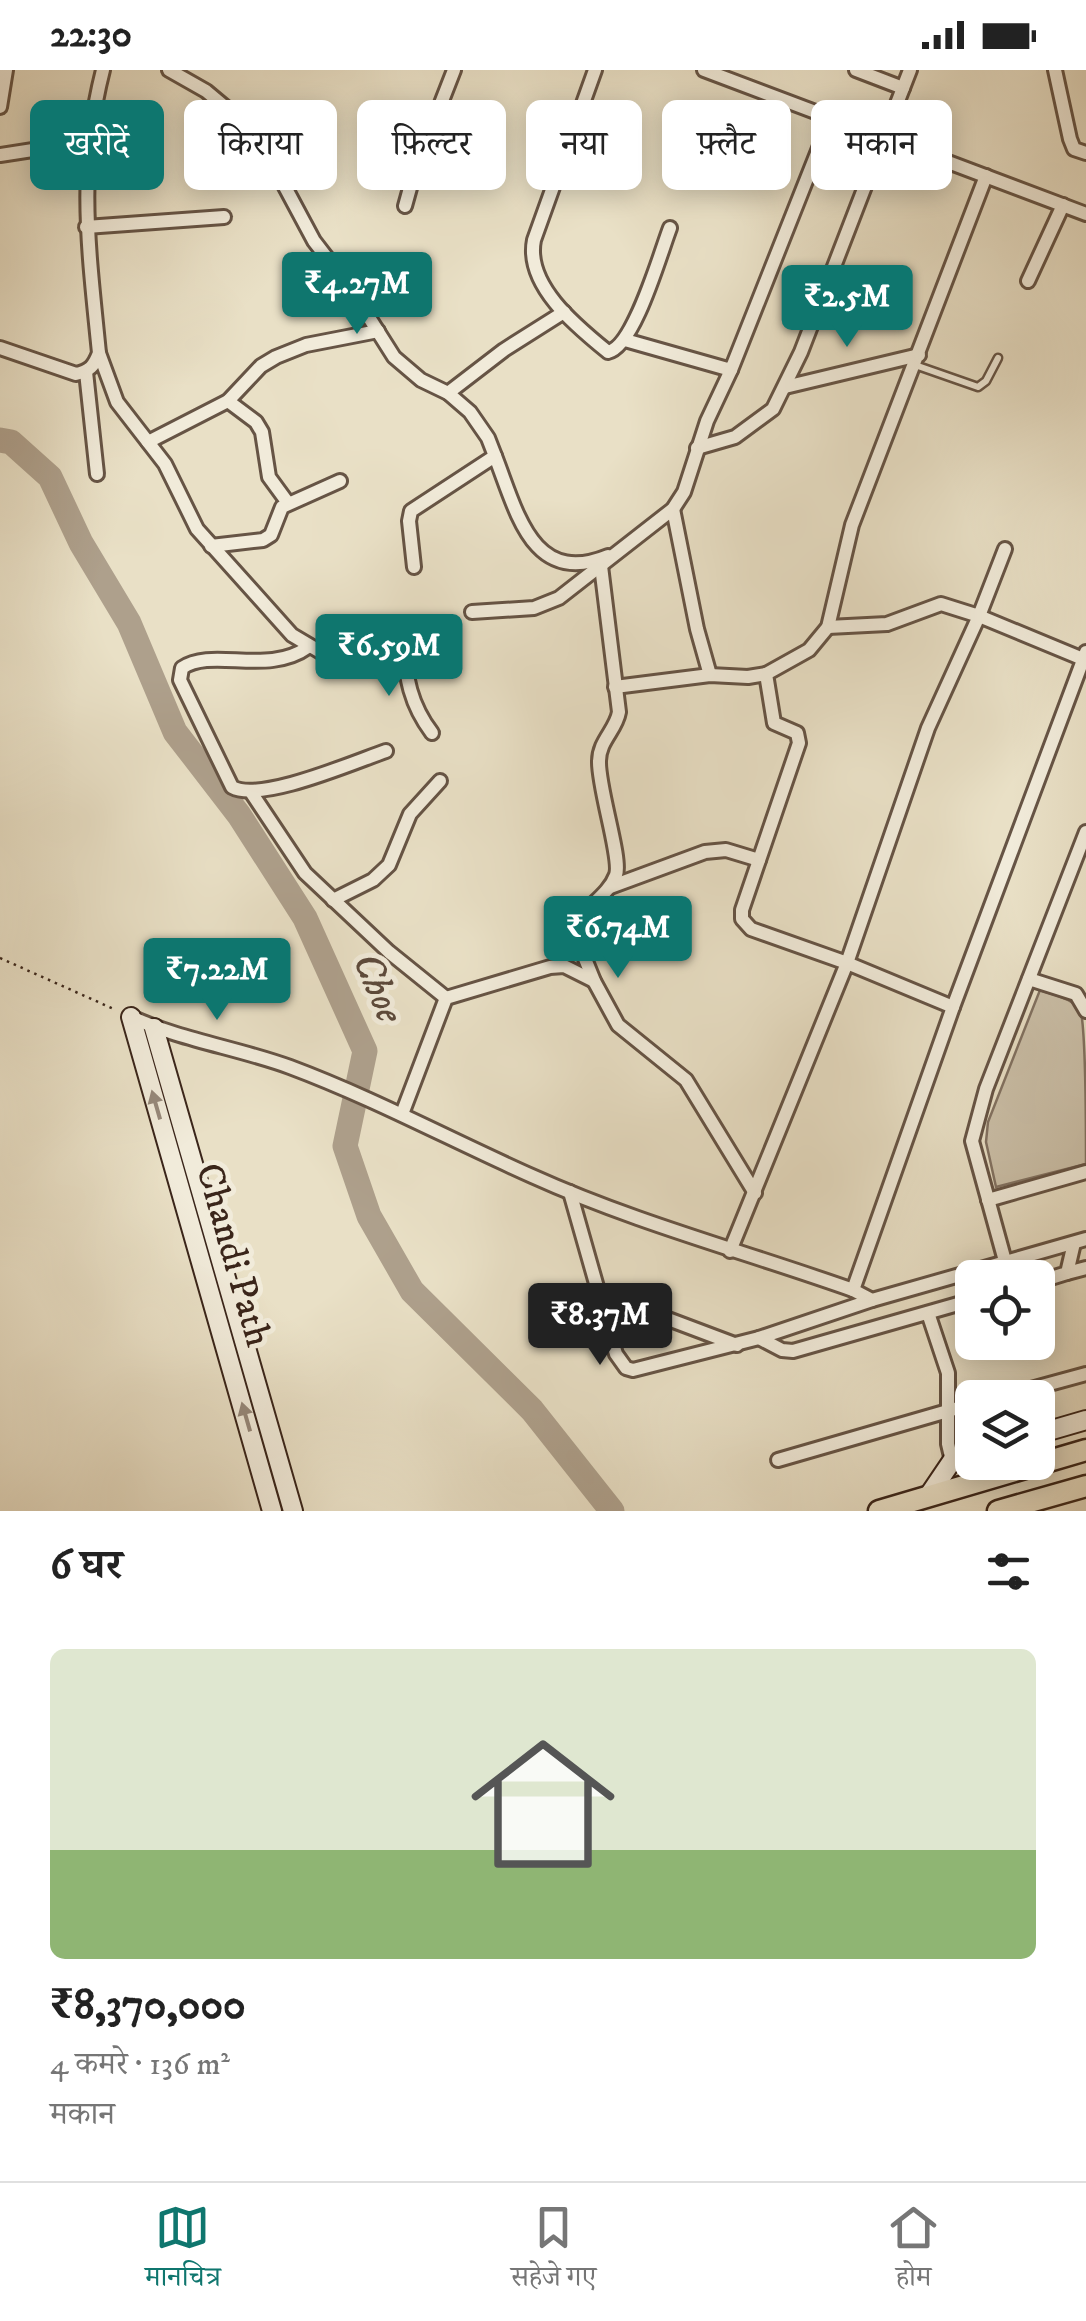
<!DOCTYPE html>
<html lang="hi">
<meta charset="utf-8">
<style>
body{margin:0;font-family:"IM FELL DW Pica","Noto Serif Devanagari",serif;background:#f6f6f6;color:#222;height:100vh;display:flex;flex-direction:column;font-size:38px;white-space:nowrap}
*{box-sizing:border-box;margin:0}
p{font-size:32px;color:#767676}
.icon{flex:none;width:55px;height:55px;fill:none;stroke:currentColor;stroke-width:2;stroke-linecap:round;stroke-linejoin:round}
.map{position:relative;height:1441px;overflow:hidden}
.details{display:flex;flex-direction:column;background:#fff;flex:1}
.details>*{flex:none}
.hud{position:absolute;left:30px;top:30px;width:1028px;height:90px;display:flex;gap:20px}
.tools{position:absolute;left:955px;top:1190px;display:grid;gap:20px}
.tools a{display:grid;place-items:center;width:100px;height:100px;border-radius:15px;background:#fff;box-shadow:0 5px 25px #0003;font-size:50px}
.price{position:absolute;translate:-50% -85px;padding:0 22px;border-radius:10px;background:#0f766e;color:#fff;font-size:32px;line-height:65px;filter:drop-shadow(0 2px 5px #0008)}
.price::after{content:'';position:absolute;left:50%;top:60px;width:30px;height:22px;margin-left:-15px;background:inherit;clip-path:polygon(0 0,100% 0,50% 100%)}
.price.current{background:#222;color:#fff}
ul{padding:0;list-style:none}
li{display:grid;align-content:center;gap:20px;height:530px;padding:0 50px}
li span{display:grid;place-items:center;height:310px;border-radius:15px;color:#555}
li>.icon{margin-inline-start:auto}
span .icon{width:180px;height:180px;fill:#fffc;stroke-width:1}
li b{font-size:42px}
h2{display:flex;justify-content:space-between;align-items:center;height:120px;padding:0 50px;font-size:42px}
.tag{padding:0 35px;border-radius:15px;background:#fff;box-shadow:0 5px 25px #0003;font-size:35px;line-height:90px}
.tag.current{background:#0f766e;color:#fff}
.status{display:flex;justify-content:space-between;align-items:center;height:70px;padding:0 50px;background:#fff;direction:ltr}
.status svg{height:28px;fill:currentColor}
.tab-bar{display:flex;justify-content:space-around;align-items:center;height:140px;border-top:2px solid #e0e0e0;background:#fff;font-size:28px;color:#767676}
.tab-bar a{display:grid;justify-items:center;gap:5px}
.tab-bar .current{color:#0f766e}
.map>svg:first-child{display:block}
</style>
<div class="status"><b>22:30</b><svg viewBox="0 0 49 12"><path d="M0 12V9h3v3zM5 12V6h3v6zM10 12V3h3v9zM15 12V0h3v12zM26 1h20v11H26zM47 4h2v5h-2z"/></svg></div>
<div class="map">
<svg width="1086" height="1441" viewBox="0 0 1086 1441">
<rect width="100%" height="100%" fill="#e9e0c6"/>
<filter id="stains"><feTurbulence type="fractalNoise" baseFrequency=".002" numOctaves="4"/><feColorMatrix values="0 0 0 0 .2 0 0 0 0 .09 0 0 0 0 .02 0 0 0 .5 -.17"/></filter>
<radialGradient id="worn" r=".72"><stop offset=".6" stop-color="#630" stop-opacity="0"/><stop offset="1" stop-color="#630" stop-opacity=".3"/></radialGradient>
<path fill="#cbc0a9" stroke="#827262" stroke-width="2.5" d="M1040 920C1053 925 1074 928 1081 942 1086 968 1086 1061 1086 1094L996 1117 986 1072 988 1052Z"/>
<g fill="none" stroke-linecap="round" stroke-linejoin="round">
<polyline stroke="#aea08c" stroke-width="25" points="0,370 11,372 50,407 81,473 129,553 175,662 239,745 305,848 365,981 345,1076 369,1146 412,1221 532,1340 612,1441"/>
<g stroke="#665445" stroke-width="11">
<polyline id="lane" points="915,295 978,317 986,311 998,288"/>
</g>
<g stroke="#665445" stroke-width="18">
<g id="street">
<polyline points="169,0 206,21 249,57 261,72 314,171 351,219 394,287 421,310 448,323 470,342 488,368 495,386 411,441 409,451 414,497"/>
<path d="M595 0 534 170C525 215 576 256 608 282 634 277 660 184 670 158"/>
<polyline points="704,0 1086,144"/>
<polyline points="1055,0 1070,69 1074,79 1086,83"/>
<polyline points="903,18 910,0"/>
<polyline points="0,37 6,0"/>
<polyline points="0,85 65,75 88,64"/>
<polyline points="405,136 415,100 454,0"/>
<polyline points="86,157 224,147"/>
<polyline points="1028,211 1063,135"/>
<polyline points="625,270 731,300 831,48"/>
<path d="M0 278 76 304C90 301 94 296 99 283 89 181 77 101 103 0"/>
<polyline points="99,283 117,332 165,394 197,459 292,565 319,581 343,586 375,581 415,569 447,570"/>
<polyline points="86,302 97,404"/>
<polyline points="785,317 919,285"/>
<polyline points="448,323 504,280 564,242"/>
<polyline points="228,331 256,352 262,362 269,407 288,433"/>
<polyline points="148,372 228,331 261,296 276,287 306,275 378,261"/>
<polyline points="697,378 735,367 773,339 801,282 903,18 856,0"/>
<path d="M495 386C517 442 532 517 608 486"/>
<polyline points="673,439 697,559 710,605"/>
<polyline points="211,476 263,470 271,465 282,437 340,411"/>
<path d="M601 496 619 642C616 660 599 671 599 691 598 718 622 789 616 805 608 827 582 838 573 859L594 911 618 955 686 1010 755 1123"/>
<polyline points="472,542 534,538 559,528 673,439 684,422 707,351 731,300"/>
<polyline points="828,557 887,554 941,534 979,546 1005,479"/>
<path d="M403 572C406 608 410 634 432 663"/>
<path d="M308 577C268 606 212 577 182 598L180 610 232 717C260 733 354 692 386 681"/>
<polyline points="1086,582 953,937 853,1220 872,1230 1086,1169"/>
<polyline points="615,617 710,605 748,607 766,604"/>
<polyline points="251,722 305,803 389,882 446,928"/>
<polyline points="610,817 705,782 726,780 759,790"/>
<polyline points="333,830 373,810 389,795 410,744 440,711"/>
<polyline points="1029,909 1076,924 1086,941"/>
<polyline points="953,937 847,893 751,859 742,849 742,840 799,673 797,663 774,653 766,604 809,580 828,557 852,455 986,106"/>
<path d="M131 947C181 970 238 978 290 997 373 1028 451 1070 532 1106 636 1153 746 1182 853 1220"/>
<polyline points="402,1044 446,928 550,897 564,896 594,911"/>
<polyline points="570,1122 616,1284 626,1298 633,1300 759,1268 872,1230"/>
<polyline points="988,1130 1086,1102"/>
<polyline points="730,1181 847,893 928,658 979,546 1083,589"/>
<polyline points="1005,1191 972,1071 986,1019 1086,762"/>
<polyline points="1067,1203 1086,1198"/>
<polyline points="1038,1212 1067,1203 1074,1173"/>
<polyline points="599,1223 737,1275"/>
<polyline points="928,1243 948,1303 948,1374 952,1391"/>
<polyline points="759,1268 782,1280 793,1281 972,1230"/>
<polyline points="998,1328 1086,1304"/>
<polyline points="778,1390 972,1334"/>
</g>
</g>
<g stroke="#3a251a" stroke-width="22">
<g id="secondary">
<polyline points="131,947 272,1441"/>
<polyline points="154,958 293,1441"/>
<polyline points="1038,1364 1086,1350"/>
<polyline points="929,1425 952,1391 972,1382"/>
</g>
</g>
<g stroke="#3a251a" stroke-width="25">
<g id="primary">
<polyline points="879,1441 1086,1380"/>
<polyline points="998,1441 1086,1416"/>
</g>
</g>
<polyline stroke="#3a251a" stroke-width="2.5" stroke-dasharray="2.5 5" stroke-linecap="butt" points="0,888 116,940"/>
<use href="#lane" stroke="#f1ebda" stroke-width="6"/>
<use href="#street" stroke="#f1ebda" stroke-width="12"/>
<use href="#secondary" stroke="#f1ebda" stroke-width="18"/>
<use href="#primary" stroke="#e9e0c6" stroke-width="20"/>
</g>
<defs><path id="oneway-solid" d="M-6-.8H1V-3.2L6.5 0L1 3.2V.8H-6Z" transform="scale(2.5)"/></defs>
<g fill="#96887a">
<use href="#oneway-solid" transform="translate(156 1035) rotate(-106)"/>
<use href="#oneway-solid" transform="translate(246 1347) rotate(-106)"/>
</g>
<g text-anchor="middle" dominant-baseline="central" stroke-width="10" stroke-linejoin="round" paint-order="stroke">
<g font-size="38" fill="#3a251a" stroke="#f1ebda">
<text transform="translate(233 1185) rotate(74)">Chandi Path</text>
</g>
<g font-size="40" font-style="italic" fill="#5d4a3c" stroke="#f1ebda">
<text transform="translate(377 918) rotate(67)">Choe</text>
</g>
</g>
<rect width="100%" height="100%" filter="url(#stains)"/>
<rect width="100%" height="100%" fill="url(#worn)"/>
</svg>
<div class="tools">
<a><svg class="icon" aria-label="locate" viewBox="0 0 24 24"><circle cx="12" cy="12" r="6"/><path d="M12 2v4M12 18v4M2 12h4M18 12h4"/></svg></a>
<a><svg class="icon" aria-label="layers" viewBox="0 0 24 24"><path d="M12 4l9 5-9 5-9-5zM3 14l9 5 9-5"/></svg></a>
</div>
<b class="price" style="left:357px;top:267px">₹4.27M</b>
<b class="price" style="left:847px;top:280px">₹2.5M</b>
<b class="price" style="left:389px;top:629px">₹6.59M</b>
<b class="price" style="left:618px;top:911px">₹6.74M</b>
<b class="price" style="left:217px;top:953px">₹7.22M</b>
<b class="price current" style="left:600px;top:1298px">₹8.37M</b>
<div class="hud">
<a class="tag current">खरीदें</a>
<a class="tag">किराया</a>
<a class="tag">फ़िल्टर</a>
<a class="tag">नया</a>
<a class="tag">फ़्लैट</a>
<a class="tag">मकान</a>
</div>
</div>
<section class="details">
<h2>6 घर<svg class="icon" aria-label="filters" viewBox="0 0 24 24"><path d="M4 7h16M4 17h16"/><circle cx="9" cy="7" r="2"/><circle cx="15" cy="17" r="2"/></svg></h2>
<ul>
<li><span style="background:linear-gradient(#dfe7d0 65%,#8fb573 0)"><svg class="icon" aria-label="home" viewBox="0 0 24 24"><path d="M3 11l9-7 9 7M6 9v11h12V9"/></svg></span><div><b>₹8,370,000</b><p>4 कमरे · 136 m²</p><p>मकान</p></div></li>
</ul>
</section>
<nav class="tab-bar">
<a class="current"><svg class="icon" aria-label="map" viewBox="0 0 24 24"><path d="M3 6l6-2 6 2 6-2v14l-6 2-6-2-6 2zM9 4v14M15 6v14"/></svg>मानचित्र</a>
<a><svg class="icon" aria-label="saved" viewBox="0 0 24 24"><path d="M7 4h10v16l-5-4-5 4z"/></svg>सहेजे गए</a>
<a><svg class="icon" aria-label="home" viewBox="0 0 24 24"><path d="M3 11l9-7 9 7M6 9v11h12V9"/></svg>होम</a>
</nav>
